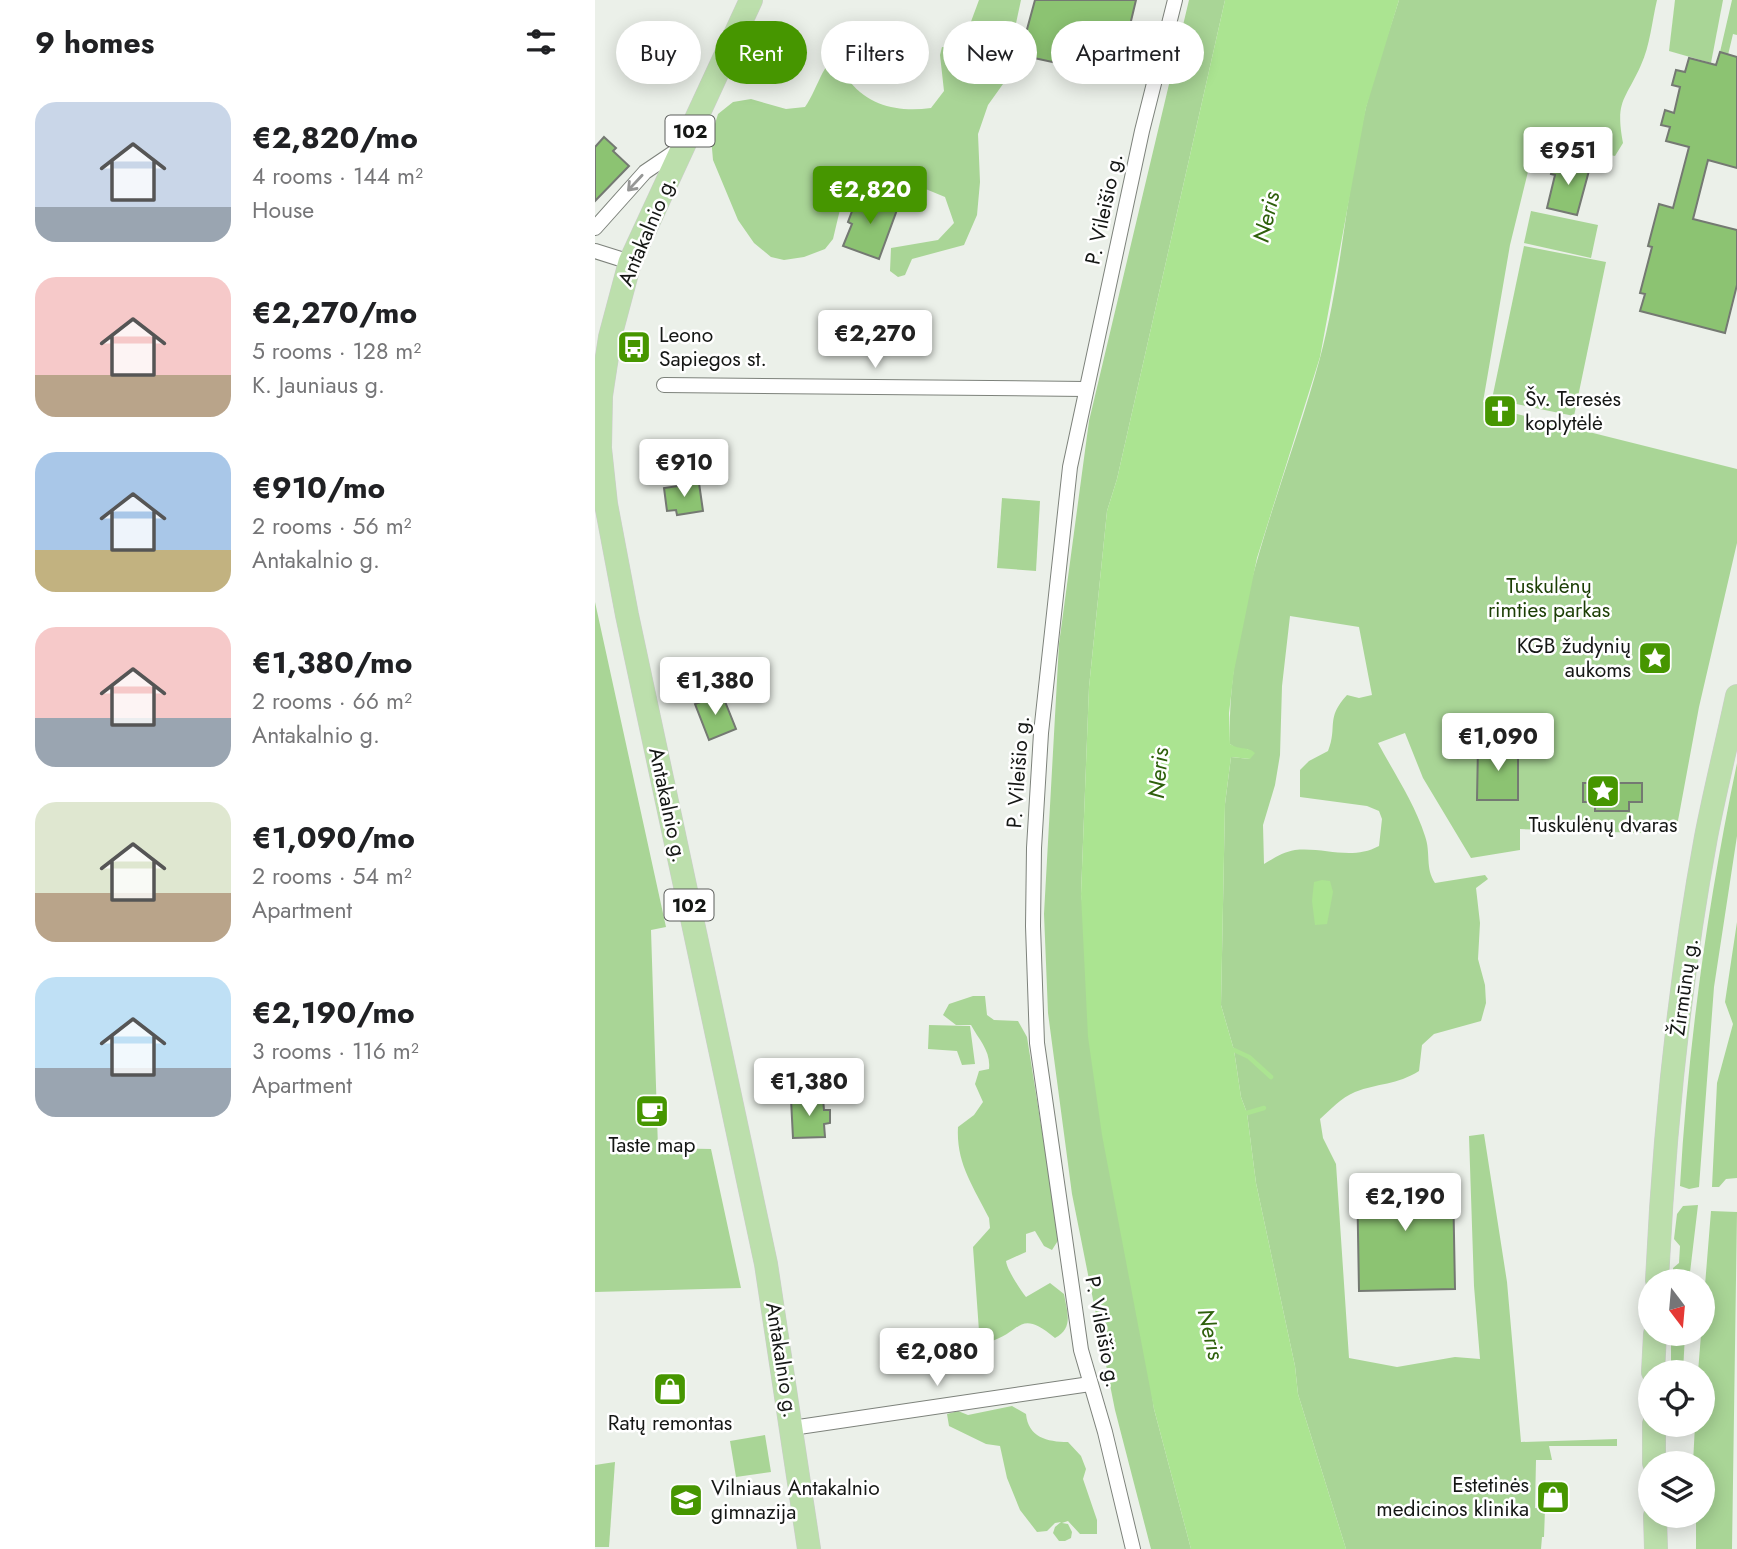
<!DOCTYPE html>
<meta charset="utf-8">
<style>
body{margin:0;font-family:Jost,sans-serif;background:#f6f6f6;color:#202124;height:100vh;display:flex;flex-direction:column;font-size:26px;white-space:nowrap}
*{box-sizing:border-box;margin:0}
p{font-size:23px;color:#757577}
.icon{flex:none;width:38px;height:38px;fill:none;stroke:currentColor;stroke-width:2;stroke-linecap:round;stroke-linejoin:round}
.map{position:relative;flex:1;overflow:hidden}
.drawer{display:flex;flex-direction:column;background:#fff;width:595px}
.drawer>*{flex:none}
.guide{position:absolute;left:21px;top:21px;width:665px;height:63px;display:flex;gap:14px}
.needle{width:46px;rotate:164deg}
.controls{position:absolute;left:1043px;top:1269px;display:grid;gap:14px}
.controls a{display:grid;place-items:center;width:77px;height:77px;border-radius:50%;background:#fff;box-shadow:0 4px 18px #0003;font-size:35px}
.price{position:absolute;translate:-50% -60px;padding:0 16px;border-radius:7px;background:#fff;color:#222;font-size:23px;line-height:46px;filter:drop-shadow(0 2px 4px #0008)}
.price::after{content:'';position:absolute;left:50%;top:42px;width:21px;height:16px;margin-left:-10px;background:inherit;clip-path:polygon(0 0,100% 0,50% 100%)}
.price.selected{background:#469600;color:#fff}
ul{padding:0;list-style:none}
li{display:flex;align-items:center;gap:21px;height:175px;padding:0 35px}
li span{display:grid;place-items:center;flex:none;width:196px;height:140px;border-radius:21px;color:#555}
li>.icon{margin-inline-start:auto}
span .icon{width:84px;height:84px;fill:#fffc;stroke-width:1}
li b{font-size:30px}
h2{display:flex;justify-content:space-between;align-items:center;height:84px;padding:0 35px;font-size:30px}
.tag{padding:0 24px;border-radius:32px;background:#fff;box-shadow:0 4px 18px #0003;font-size:24px;line-height:63px}
.tag.selected{background:#469600;color:#fff}
main{display:flex;flex:1;min-height:0}
.map>svg:first-child{display:block}
</style>
<main>
<section class="drawer">
<h2>9 homes<svg class="icon" aria-label="filters" viewBox="0 0 24 24"><path d="M4 7h16M4 17h16"/><circle cx="9" cy="7" r="2"/><circle cx="15" cy="17" r="2"/></svg></h2>
<ul>
<li><span style="background:linear-gradient(#c9d6e8 75%,#9aa5b1 0)"><svg class="icon" aria-label="home" viewBox="0 0 24 24"><path d="M3 11l9-7 9 7M6 9v11h12V9"/></svg></span><div><b>€2,820/mo</b><p>4 rooms · 144 m²</p><p>House</p></div></li>
<li><span style="background:linear-gradient(#f6c9c9 70%,#b9a48a 0)"><svg class="icon" aria-label="home" viewBox="0 0 24 24"><path d="M3 11l9-7 9 7M6 9v11h12V9"/></svg></span><div><b>€2,270/mo</b><p>5 rooms · 128 m²</p><p>K. Jauniaus g.</p></div></li>
<li><span style="background:linear-gradient(#a9c7e8 70%,#c2b280 0)"><svg class="icon" aria-label="home" viewBox="0 0 24 24"><path d="M3 11l9-7 9 7M6 9v11h12V9"/></svg></span><div><b>€910/mo</b><p>2 rooms · 56 m²</p><p>Antakalnio g.</p></div></li>
<li><span style="background:linear-gradient(#f6c9c9 65%,#9aa5b1 0)"><svg class="icon" aria-label="home" viewBox="0 0 24 24"><path d="M3 11l9-7 9 7M6 9v11h12V9"/></svg></span><div><b>€1,380/mo</b><p>2 rooms · 66 m²</p><p>Antakalnio g.</p></div></li>
<li><span style="background:linear-gradient(#dfe7d0 65%,#b9a48a 0)"><svg class="icon" aria-label="home" viewBox="0 0 24 24"><path d="M3 11l9-7 9 7M6 9v11h12V9"/></svg></span><div><b>€1,090/mo</b><p>2 rooms · 54 m²</p><p>Apartment</p></div></li>
<li><span style="background:linear-gradient(#bfe0f5 65%,#9aa5b1 0)"><svg class="icon" aria-label="home" viewBox="0 0 24 24"><path d="M3 11l9-7 9 7M6 9v11h12V9"/></svg></span><div><b>€2,190/mo</b><p>3 rooms · 116 m²</p><p>Apartment</p></div></li>
</ul>
</section>
<div class="map">
<svg width="1142" height="1549" viewBox="0 0 1142 1549">
<rect width="100%" height="100%" fill="#ebf0e9"/>
<g fill="#a9d596" fill-rule="evenodd">
<path d="M384 0H426L408 84 393 105 383 134 385 182 382 215 369 245 317 259 310 275 303 277 295 271 296 248 343 240 359 223 350 197 316 183 291 187 281 193 258 191 247 201 238 239 230 249 209 257 189 260 176 257 159 243 143 220 118 160 116 137 123 114 138 102 156 99 191 109 210 107C228 82 231 35 272 61V67L255 82C276 107 305 112 336 108L349 91 345 55 347 47 355 48 366 56 375 43 374 27Z"/>
<polygon points="594,0 630,0 522,479 512,511 494,687 486,894 559,1409 596,1549 556,1549 520,1410 477,1194 453,1013 449,914 464,644 494,421"/>
<path d="M804 0H1062C1057 21 1055 46 1046 65 1030 101 1020 100 1028 143L1020 156 941 139 915 245 888 402 915 407 914 412 1142 469V543L1104 707 1082 826 1047 833 925 829V850L876 858 828 778 810 733 783 743C799 773 820 804 830 836 836 853 830 868 840 883L890 875 893 879 881 888 885 923 883 959 890 985 891 1003 886 1021 839 1034 827 1045 824 1071C802 1085 783 1083 760 1092 746 1098 736 1109 725 1119L728 1138 741 1164 754 1358 802 1367 860 1357 885 1359 879 1286 874 1136 889 1134 912 1282 926 1442 1022 1439V1446H954L957 1460H941L940 1508 950 1509 949 1537H947L946 1549H751L703 1394 700 1366 661 1183 652 1113 646 1097 639 1050 626 1005 630 804 636 757 655 759 653 749H642L635 744C631 609 691 484 725 358 747 276 751 189 771 107 780 71 793 35 804 0ZM695 616 764 627 777 695 764 698 752 695C730 719 743 726 733 751L714 761 705 770V797L772 806 784 811 787 819 784 846C756 861 730 847 700 850 688 852 679 858 669 864L668 825 680 785 685 755 687 686Z"/>
<polygon points="1080,0 1128,0 1116,63 1074,51"/>
<polygon points="1137,0 1142,0 1142,35 1138,34 1133,55 1125,52"/>
<polygon points="936,211 1003,225 996,258 929,243"/>
<polygon points="929,246 1011,262 979,416 897,399"/>
<polygon points="407,498 445,501 441,571 402,568"/>
<polygon points="0,602 71,927 56,930 63,1148 116,1149 146,1288 0,1292"/>
<path d="M1142 763V836L1119 987 1104 1187 1094 1189 1085 1186C1093 1044 1113 902 1142 763Z"/>
<polygon points="1142,922 1142,1178 1131,1179 1124,1187 1117,1187 1122,1083 1138,1024 1130,1002"/>
<path d="M378 996H390L392 1015 399 1020 423 1021 432 1037 464 1239 457 1250 449 1246 440 1231 431 1234V1252L411 1261C412 1270 425 1289 431 1297L455 1283 469 1294C472 1312 479 1328 460 1338 423 1307 427 1333 394 1342L384 1331 378 1247 395 1228 394 1218C378 1186 361 1163 363 1127L379 1115 388 1102 380 1084 384 1071 394 1069C396 1051 384 1040 376 1025H361L348 1015 354 1004Z"/>
<polygon points="334,1025 375,1026 380,1064 367,1065 362,1051 333,1049"/>
<polygon points="1103,1205 1094,1281 1078,1281 1078,1268 1084,1263 1085,1246 1079,1239 1082,1214 1088,1206"/>
<polygon points="1116,1211 1142,1212 1137,1549 1101,1549 1101,1516 1108,1516 1108,1463 1098,1463 1100,1425 1108,1424 1108,1372 1103,1372"/>
<polygon points="1076,1334 1090,1334 1088,1372 1076,1372"/>
<path d="M417 1406 431 1414C433 1437 452 1442 473 1442L486 1456 491 1469 488 1479 502 1520V1534H485L473 1521 467 1523 473 1524 477 1532 476 1538 470 1541H464L458 1533 460 1527 466 1522 460 1523 452 1531 442 1532 425 1510 412 1478 405 1446 391 1444 354 1426 352 1414 363 1411 373 1415Z"/>
<polygon points="170,1435 176,1472 141,1477 135,1441"/>
<polygon points="20,1462 14,1547 0,1547 0,1465"/>
</g>
<g fill="#abe491">
<path d="M630 0H804L771 108 725 357 662 558 639 671 634 713 635 744C643 750 653 746 660 753L655 759 636 757 630 804 626 1005 639 1050 646 1097 652 1113 661 1183 700 1366 703 1394 751 1549H596L559 1409 507 1135 493 1037 486 894 494 687 512 511 522 479Z"/>
<polygon points="727,880 735,881 738,892 732,924 720,925 717,901 719,882"/>
</g>
<g fill="none" stroke-linecap="round" stroke-linejoin="round">
<g stroke="#abe491" stroke-width="4.5">
<polyline points="639,1050 654,1057 676,1077"/>
<polyline points="652,1113 669,1108"/>
</g>
</g>
<g fill="#8cc372" stroke="#747972" stroke-width="2">
<polygon points="440,0 541,0 531,42 527,41 523,54 519,53 513,66 499,78 474,72 476,66 425,55"/>
<polygon points="1125,52 1142,57 1142,168 1113,160 1098,219 1142,230 1142,285 1130,333 1045,311 1050,294 1045,293 1057,247 1053,246 1064,204 1078,208 1094,147 1071,141 1075,127 1066,125 1070,110 1079,113 1085,87 1077,85 1081,70 1090,72 1094,58 1121,65"/>
<polygon points="9,137 21,148 18,151 34,166 0,201 0,147"/>
<polygon points="960,159 995,167 982,215 952,208 960,175 956,174"/>
<polygon points="268,194 303,207 284,259 248,246 257,224 253,222 259,206 263,208"/>
<polygon points="104,483 108,511 82,515 81,510 72,511 69,488"/>
<polygon points="127,694 141,729 114,740 100,704"/>
<polygon points="883,746 923,746 923,800 882,800"/>
<polygon points="988,783 1047,783 1047,802 1034,802 1034,811 1000,811 1000,802 988,802"/>
<polygon points="228,1098 229,1110 235,1110 235,1123 229,1124 230,1137 198,1138 196,1099"/>
<polygon points="825,1174 825,1182 858,1182 860,1289 764,1291 762,1175"/>
</g>
<g fill="none" stroke-linecap="round" stroke-linejoin="round">
<g stroke="#7d827b" stroke-width="16">
<g id="minor">
<polyline points="0,228 50,172 84,149"/>
<polyline points="0,251 35,262"/>
<polyline points="69,385 490,389"/>
<polyline points="197,1428 495,1384"/>
<polyline points="538,1549 510,1432 486,1350 442,1043 438,926 439,848 446,733 475,467 547,131 580,0"/>
</g>
</g>
<g stroke="#ccc" stroke-width="24">
<g id="primary">
<polyline points="156,0 35,262 15,337 6,396 5,448 11,504 32,615 171,1264 214,1549"/>
<path d="M1062 1281C1069 1132 1084 983 1111 837 1120 790 1132 743 1142 696"/>
<polyline points="1058,1372 1060,1334"/>
<polyline points="1059,1424 1059,1463"/>
<polyline points="1060,1516 1061,1549"/>
</g>
</g>
<use href="#minor" stroke="#fff" stroke-width="14"/>
<use href="#primary" stroke="#bcdfac" stroke-width="23"/>
</g>
<defs><path id="oneway-shaft" d="M-6 0H5M1.5-3L5.5 0L1.5 3" fill="none" stroke-width="1.6" stroke-linecap="round" stroke-linejoin="round" transform="scale(1.75)"/></defs>
<use stroke="#969796" href="#oneway-shaft" transform="translate(40 183) rotate(133)"/>
<defs>
<g id="bus-square" transform="scale(1.75)"><rect x="-9" y="-9" width="18" height="18" rx="4" fill="#469600" stroke="#fff"/><path d="M-5-6H5V4H4V6H2V4H-2V6H-4V4H-5ZM-3.5-4V0h7V-4ZM-3.5 1.2v1.5H-2V1.2ZM2 1.2v1.5H3.5V1.2Z" fill="#fff"/></g>
<g id="church-square" transform="scale(1.75)"><rect x="-9" y="-9" width="18" height="18" rx="4" fill="#469600" stroke="#fff"/><path d="M-1.2-6h2.4v3.5h3.3v2.4h-3.3V6h-2.4V-.1h-3.3v-2.4h3.3Z" fill="#fff"/></g>
<g id="sight-square" transform="scale(1.75)"><rect x="-9" y="-9" width="18" height="18" rx="4" fill="#469600" stroke="#fff"/><path d="M0-6L1.8-2.2L6-1.7L2.9 1.2L3.7 5.4L0 3.3L-3.7 5.4L-2.9 1.2L-6-1.7L-1.8-2.2Z" fill="#fff"/></g>
<g id="cafe-square" transform="scale(1.75)"><rect x="-9" y="-9" width="18" height="18" rx="4" fill="#469600" stroke="#fff"/><path d="M-5.5-4.5H6V0H3Q3 3.5 0 3.5H-2.5Q-5.5 3.5-5.5 0ZM3-3.2v2h1.7v-2ZM-6 4.5H4V6H-6Z" fill="#fff"/></g>
<g id="shop-square" transform="scale(1.75)"><rect x="-9" y="-9" width="18" height="18" rx="4" fill="#469600" stroke="#fff"/><path d="M-5-2.5h2.3a2.7 3.5 0 0 1 5.4 0H5L5.5 6h-11ZM-1.5-2.5h3a1.5 2.3 0 0 0-3 0Z" fill="#fff"/></g>
<g id="school-square" transform="scale(1.75)"><rect x="-9" y="-9" width="18" height="18" rx="4" fill="#469600" stroke="#fff"/><path d="M0-5L7-2L0 1L-7-2ZM-4 1L0 2.5L4 1V4Q0 6-4 4Z" fill="#fff"/></g>
</defs>
<g fill-rule="evenodd">
<use href="#bus-square" x="39" y="347"/>
<use href="#church-square" x="905" y="411"/>
<use href="#sight-square" x="1060" y="658"/>
<use href="#sight-square" x="1008" y="791"/>
<use href="#cafe-square" x="57" y="1111"/>
<use href="#shop-square" x="75" y="1389"/>
<use href="#shop-square" x="958" y="1497"/>
<use href="#school-square" x="91" y="1500"/>
</g>
<g text-anchor="middle" dominant-baseline="central" stroke-width="5" stroke-linejoin="round" paint-order="stroke">
<g fill="#fff" stroke="#5b5d5b" stroke-width="2">
<rect x="70.5" y="115.5" width="49" height="31" rx="5"/>
<rect x="69.5" y="889.5" width="49" height="31" rx="5"/>
</g>
<g font-size="19" font-weight="bold" fill="#151715">
<text x="95" y="131">102</text>
<text x="94" y="905">102</text>
</g>
<g font-size="21" fill="#151715" stroke="#fff">
<text transform="translate(509 209) rotate(-78)">P. Vileišio g.</text>
<text transform="translate(52 231) rotate(-67)">Antakalnio g.</text>
<text transform="translate(423 772) rotate(-86)">P. Vileišio g.</text>
<text transform="translate(73 805) rotate(78)">Antakalnio g.</text>
<text transform="translate(1089 987) rotate(-82)">Žirmūnų g.</text>
<text transform="translate(508 1332) rotate(79)">P. Vileišio g.</text>
<text transform="translate(187 1360) rotate(81)">Antakalnio g.</text>
</g>
<g font-size="21" fill="#151715" stroke="#fff" text-anchor="start">
<text x="64" y="335">Leono<tspan x="64" dy="24">Sapiegos st.</tspan></text>
<text x="930" y="399">Šv. Teresės<tspan x="930" dy="24">koplytėlė</tspan></text>
<text x="1036" y="646" text-anchor="end">KGB žudynių<tspan x="1036" dy="24">aukoms</tspan></text>
<text x="1008" y="825" text-anchor="middle">Tuskulėnų dvaras</text>
<text x="57" y="1145" text-anchor="middle">Taste map</text>
<text x="75" y="1423" text-anchor="middle">Ratų remontas</text>
<text x="934" y="1485" text-anchor="end">Estetinės<tspan x="934" dy="24">medicinos klinika</tspan></text>
<text x="116" y="1488">Vilniaus Antakalnio<tspan x="116" dy="24">gimnazija</tspan></text>
</g>
<g font-size="21" fill="#1b3e04" stroke="#fff">
<text x="954" y="586">Tuskulėnų<tspan x="954" dy="24">rimties parkas</tspan></text>
</g>
<g font-size="23" font-style="italic" fill="#2e600b" stroke="#fff">
<text transform="translate(671 217) rotate(-77)">Neris</text>
<text transform="translate(563 773) rotate(-85)">Neris</text>
<text transform="translate(616 1334) rotate(77)">Neris</text>
</g>
</g>
</svg>
<div class="controls">
<a><svg class="needle" viewBox="-14 -14 28 28"><path d="M0-13l5 13h-10z" fill="#e53935"/><path d="M0 13l5-13h-10z" fill="#757577"/></svg></a>
<a><svg class="icon" aria-label="locate" viewBox="0 0 24 24"><circle cx="12" cy="12" r="6"/><path d="M12 2v4M12 18v4M2 12h4M18 12h4"/></svg></a>
<a><svg class="icon" aria-label="layers" viewBox="0 0 24 24"><path d="M12 4l9 5-9 5-9-5zM3 14l9 5 9-5"/></svg></a>
</div>
<b class="price" style="left:973px;top:187px">€951</b>
<b class="price selected" style="left:275px;top:226px">€2,820</b>
<b class="price" style="left:280px;top:370px">€2,270</b>
<b class="price" style="left:89px;top:499px">€910</b>
<b class="price" style="left:120px;top:717px">€1,380</b>
<b class="price" style="left:903px;top:773px">€1,090</b>
<b class="price" style="left:214px;top:1118px">€1,380</b>
<b class="price" style="left:810px;top:1233px">€2,190</b>
<b class="price" style="left:342px;top:1388px">€2,080</b>
<div class="guide">
<a class="tag">Buy</a>
<a class="tag selected">Rent</a>
<a class="tag">Filters</a>
<a class="tag">New</a>
<a class="tag">Apartment</a>
</div>
</div>
</main>
